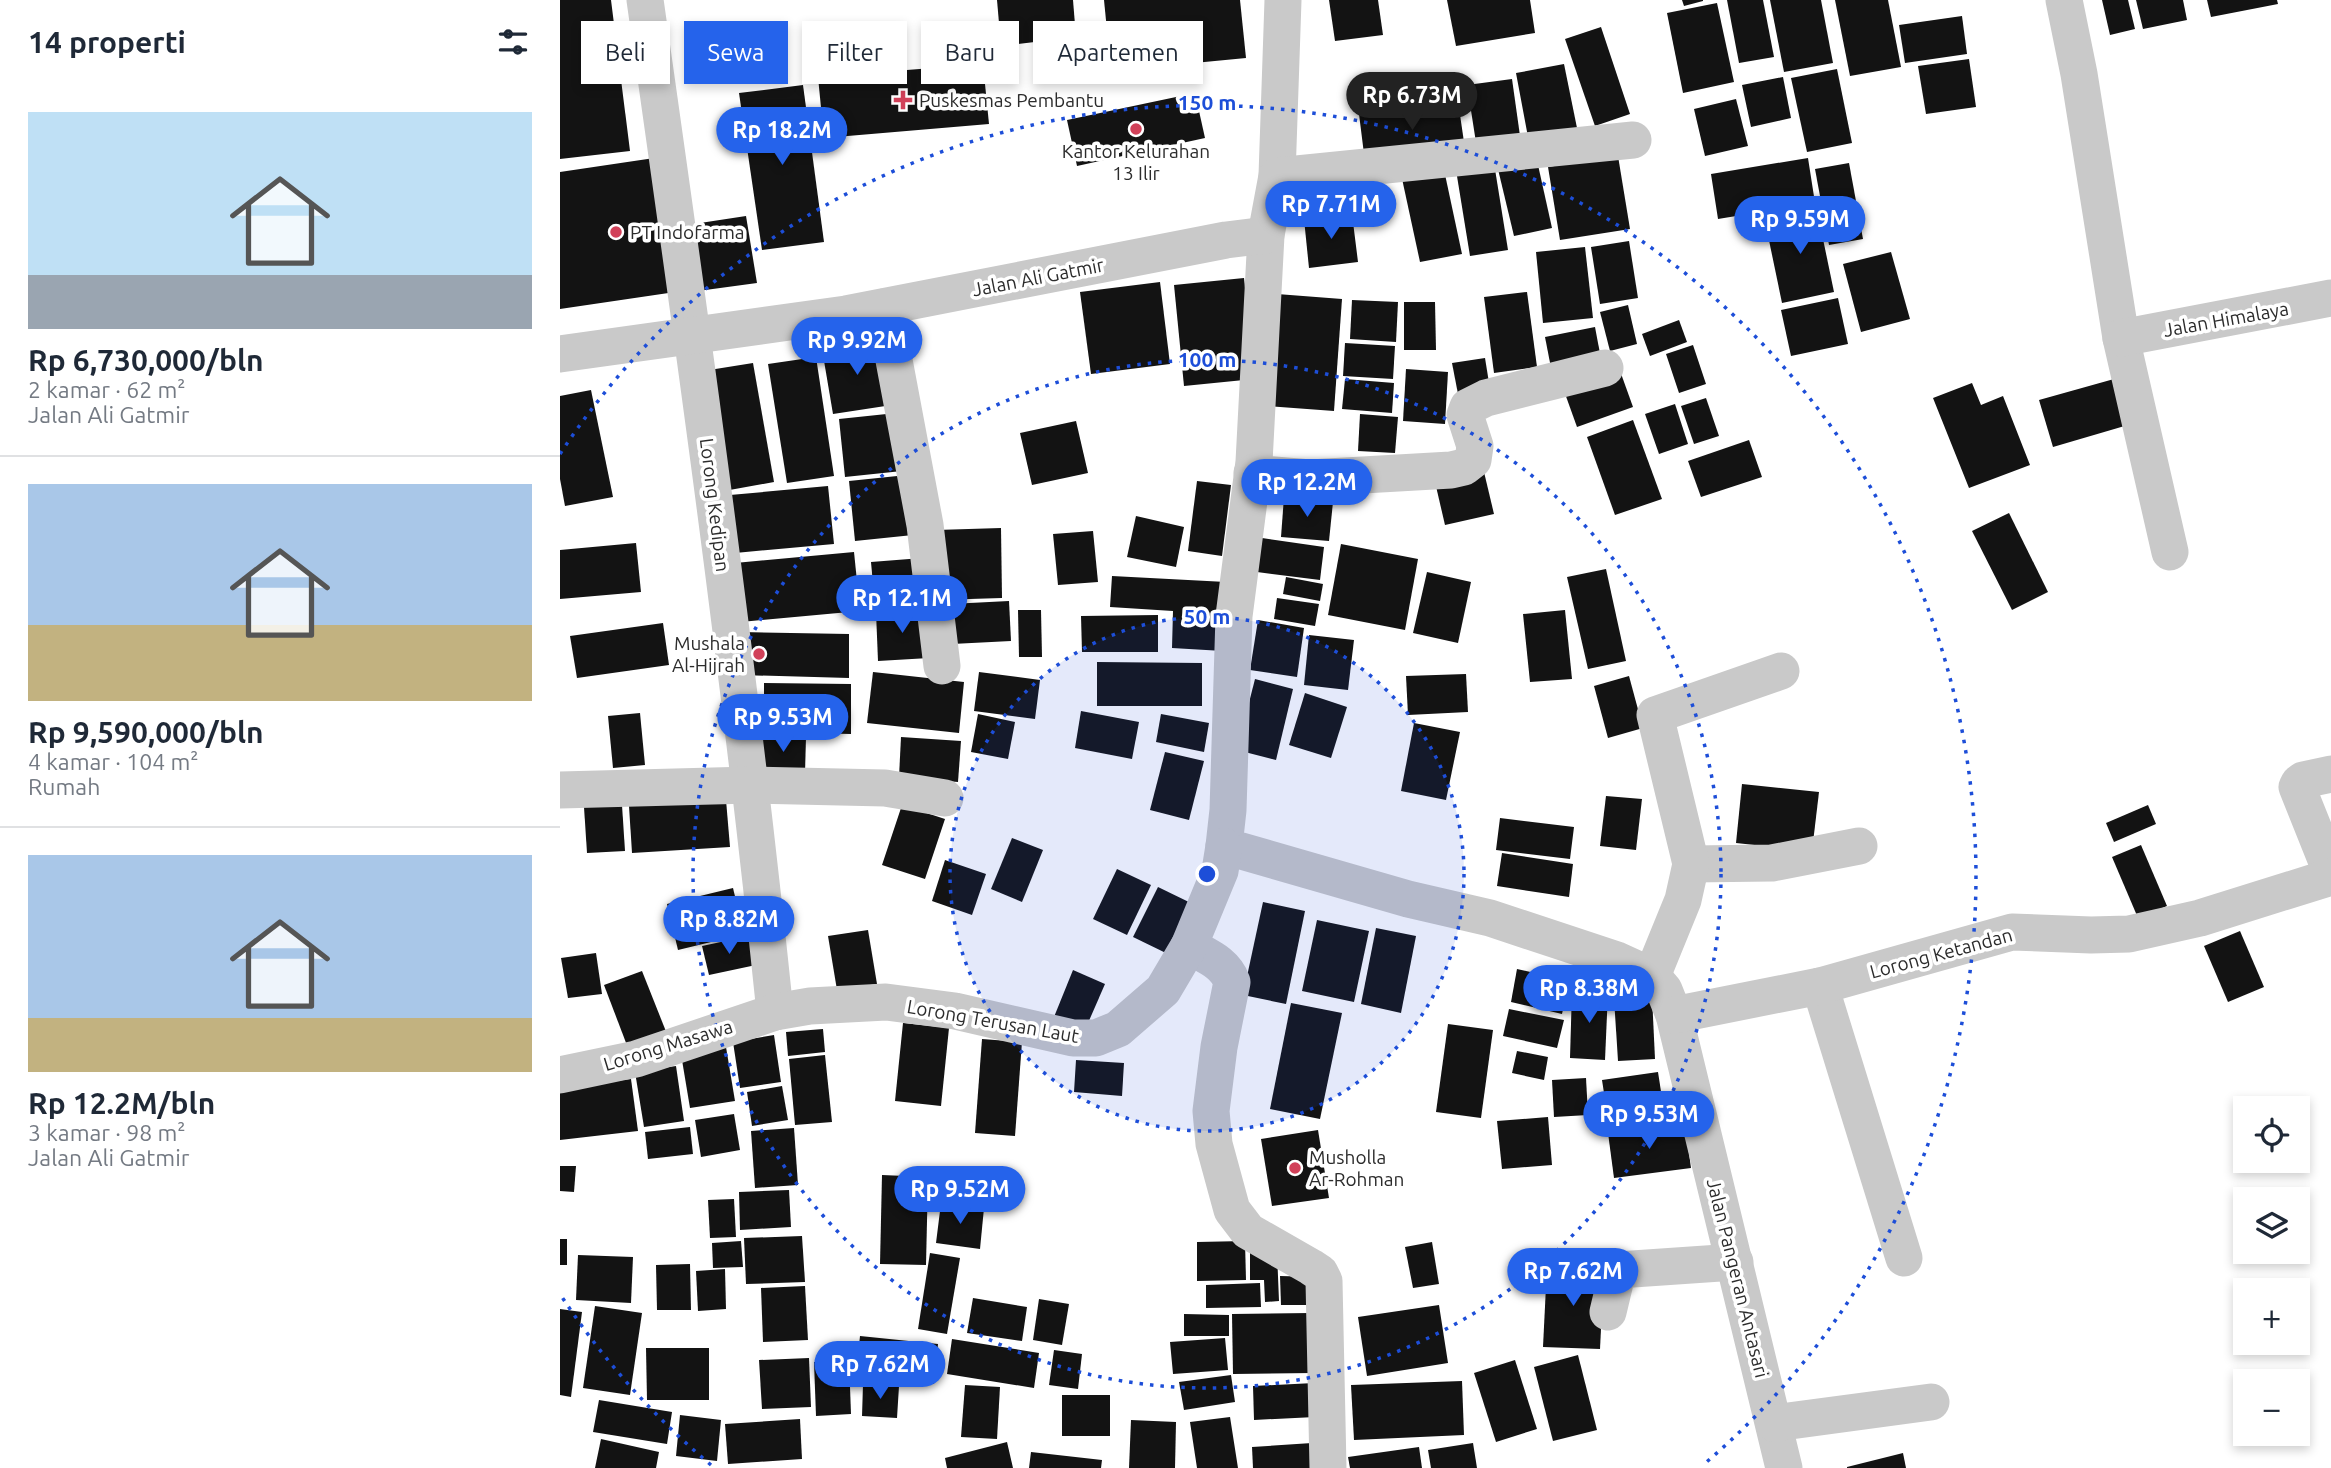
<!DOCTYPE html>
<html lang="id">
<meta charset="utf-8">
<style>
body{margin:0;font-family:Ubuntu,sans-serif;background:#f2f2f3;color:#1f2937;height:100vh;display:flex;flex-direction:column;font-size:26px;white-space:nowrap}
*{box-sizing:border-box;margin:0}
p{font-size:23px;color:#747a83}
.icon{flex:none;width:38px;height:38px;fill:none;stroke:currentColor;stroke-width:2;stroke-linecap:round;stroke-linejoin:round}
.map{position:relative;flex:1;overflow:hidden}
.side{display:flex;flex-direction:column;background:#fff;width:560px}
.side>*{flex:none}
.banner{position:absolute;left:21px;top:21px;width:665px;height:63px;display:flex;gap:14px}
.tools{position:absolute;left:1673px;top:1096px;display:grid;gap:14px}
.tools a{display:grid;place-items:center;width:77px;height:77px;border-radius:0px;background:#fff;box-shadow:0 4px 10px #0003;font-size:35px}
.price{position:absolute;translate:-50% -60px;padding:0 16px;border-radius:24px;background:#2563eb;color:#fff;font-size:23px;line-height:46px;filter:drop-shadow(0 2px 4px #0008)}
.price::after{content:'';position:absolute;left:50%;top:42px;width:21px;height:16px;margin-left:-10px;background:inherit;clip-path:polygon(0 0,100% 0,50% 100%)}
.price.on{background:#222;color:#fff}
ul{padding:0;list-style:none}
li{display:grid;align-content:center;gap:14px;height:371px;padding:0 28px}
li+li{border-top:2px solid #e0e1e3}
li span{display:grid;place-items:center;height:217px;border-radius:0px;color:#555}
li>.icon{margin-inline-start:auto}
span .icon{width:126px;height:126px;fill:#fffc;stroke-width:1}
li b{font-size:30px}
h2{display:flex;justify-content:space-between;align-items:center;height:84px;padding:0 28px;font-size:30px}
.chip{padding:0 24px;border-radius:0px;background:#fff;box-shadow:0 4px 10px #0003;font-size:24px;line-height:63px}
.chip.on{background:#2563eb;color:#fff}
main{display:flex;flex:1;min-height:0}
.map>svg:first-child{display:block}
</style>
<main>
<section class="side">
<h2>14 properti<svg class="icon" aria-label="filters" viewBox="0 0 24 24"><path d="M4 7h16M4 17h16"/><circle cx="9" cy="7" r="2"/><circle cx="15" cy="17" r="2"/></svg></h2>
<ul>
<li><span style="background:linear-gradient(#bfe0f5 75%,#9aa5b1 0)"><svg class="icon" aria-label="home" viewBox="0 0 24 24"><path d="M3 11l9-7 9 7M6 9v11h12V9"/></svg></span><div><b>Rp 6,730,000/bln</b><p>2 kamar · 62 m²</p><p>Jalan Ali Gatmir</p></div></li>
<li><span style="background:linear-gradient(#a9c7e8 65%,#c2b280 0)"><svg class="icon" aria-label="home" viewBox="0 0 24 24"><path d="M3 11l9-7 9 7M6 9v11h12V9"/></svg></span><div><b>Rp 9,590,000/bln</b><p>4 kamar · 104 m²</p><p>Rumah</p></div></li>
<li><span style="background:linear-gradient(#a9c7e8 75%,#c2b280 0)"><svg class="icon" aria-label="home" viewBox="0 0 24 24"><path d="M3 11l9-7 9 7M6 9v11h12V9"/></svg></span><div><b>Rp 12.2M/bln</b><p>3 kamar · 98 m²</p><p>Jalan Ali Gatmir</p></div></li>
</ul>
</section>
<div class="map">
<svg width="1771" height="1468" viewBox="0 0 1771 1468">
<rect width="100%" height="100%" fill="#fff"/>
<g fill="#131313">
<polygon points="0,0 51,0 70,151 0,159"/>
<polygon points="437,0 513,0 516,37 441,46"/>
<polygon points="544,0 680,0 686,58 551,71"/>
<polygon points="769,0 818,0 823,35 775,41"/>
<polygon points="887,0 970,0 975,33 896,46"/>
<polygon points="1122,0 1143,0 1143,1 1124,6"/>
<polygon points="1167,0 1203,0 1214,57 1179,63"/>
<polygon points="1210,0 1261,0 1273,63 1224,72"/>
<polygon points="1275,0 1328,0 1341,67 1290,76"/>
<polygon points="1542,0 1568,0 1575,29 1550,35"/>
<polygon points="1576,0 1623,0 1627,20 1583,29"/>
<polygon points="1647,0 1717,0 1718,4 1651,17"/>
<polygon points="1157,3 1174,82 1123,93 1107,13"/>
<polygon points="1402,16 1407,54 1345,63 1339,25"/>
<polygon points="1041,27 1070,114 1035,126 1005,39"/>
<polygon points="1409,59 1416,107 1366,114 1358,66"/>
<polygon points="423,64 429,124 264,138 258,77"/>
<polygon points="1004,64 1017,128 968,137 956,73"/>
<polygon points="1277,69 1292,143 1247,152 1231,78"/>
<polygon points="1223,77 1231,118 1191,127 1182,85"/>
<polygon points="952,79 961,143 917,149 907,85"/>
<polygon points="243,85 264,242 202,250 179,93"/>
<polygon points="635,93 645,138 517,166 507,120"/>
<polygon points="1176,99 1188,146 1145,156 1134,109"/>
<polygon points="898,101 905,149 805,162 799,114"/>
<polygon points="976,156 992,228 954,236 937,165"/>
<polygon points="1058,156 1070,229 1000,240 988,167"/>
<polygon points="101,157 122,291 0,309 0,172"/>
<polygon points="1248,158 1255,203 1158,219 1151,174"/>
<polygon points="934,163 948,250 910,256 896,170"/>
<polygon points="1289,163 1303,239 1269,245 1255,169"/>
<polygon points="883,165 902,254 860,262 841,174"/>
<polygon points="792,172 796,208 759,212 755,176"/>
<polygon points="1257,210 1274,292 1222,303 1205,221"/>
<polygon points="792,214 798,262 749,268 744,219"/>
<polygon points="186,216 197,283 138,291 127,225"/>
<polygon points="1069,241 1078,298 1040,304 1031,247"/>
<polygon points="1025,247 1033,318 983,323 976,252"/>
<polygon points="1331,252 1350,319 1301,332 1283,264"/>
<polygon points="684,278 694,379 624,386 614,285"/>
<polygon points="600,282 610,364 531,374 520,292"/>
<polygon points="967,292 977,367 934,373 924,297"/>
<polygon points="717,294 782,299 774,411 708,406"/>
<polygon points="1278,298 1288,344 1231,356 1221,310"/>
<polygon points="792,300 838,302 836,342 790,339"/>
<polygon points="844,302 875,302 876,350 844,350"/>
<polygon points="1068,305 1077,344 1050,351 1040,312"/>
<polygon points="1119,320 1127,342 1090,356 1082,334"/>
<polygon points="1035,327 1042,364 992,373 985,337"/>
<polygon points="322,340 332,405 273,414 262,349"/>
<polygon points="785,343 835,346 833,379 783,376"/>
<polygon points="1133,345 1146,384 1119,393 1106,354"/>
<polygon points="256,357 274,476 227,483 208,364"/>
<polygon points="925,358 930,389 898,394 892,363"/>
<polygon points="193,363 214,482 164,491 143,371"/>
<polygon points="1059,368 1073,407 1017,427 1003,388"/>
<polygon points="846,369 888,372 885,424 843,421"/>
<polygon points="785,379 834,383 832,413 782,409"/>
<polygon points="1554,379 1568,425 1493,447 1479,400"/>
<polygon points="1412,383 1421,405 1443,396 1470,465 1409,488 1373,398"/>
<polygon points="31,390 53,497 5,506 0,479 0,396"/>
<polygon points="1146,398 1159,436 1134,444 1121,406"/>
<polygon points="1115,404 1128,444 1099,454 1085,414"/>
<polygon points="336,413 342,471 285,477 279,419"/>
<polygon points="800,414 838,417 835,453 798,451"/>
<polygon points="1073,420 1102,499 1055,515 1027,437"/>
<polygon points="516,421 528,473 472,485 460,433"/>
<polygon points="1189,440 1202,477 1141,497 1128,461"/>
<polygon points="924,472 934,514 885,525 875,482"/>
<polygon points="347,475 353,535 295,541 289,481"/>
<polygon points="637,481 671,485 662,556 628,551"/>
<polygon points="268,486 274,544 175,553 170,495"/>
<polygon points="724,497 773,502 769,541 721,537"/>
<polygon points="1449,513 1488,592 1452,610 1412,531"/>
<polygon points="576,516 624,527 616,567 567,557"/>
<polygon points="441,528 442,598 377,600 376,530"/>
<polygon points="533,531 538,582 498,585 493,534"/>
<polygon points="702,538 764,547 760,580 697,572"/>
<polygon points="76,543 81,592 0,599 0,550"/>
<polygon points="781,544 858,559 845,630 768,615"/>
<polygon points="294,552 300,611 181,622 175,563"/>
<polygon points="362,558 366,603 315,606 311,562"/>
<polygon points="1046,569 1066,661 1028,669 1007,577"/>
<polygon points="867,572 911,582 898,643 853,633"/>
<polygon points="552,576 666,582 663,651 612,648 613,611 550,607"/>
<polygon points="726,577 763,584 760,601 723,594"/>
<polygon points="717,598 759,604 755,626 714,619"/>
<polygon points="449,601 451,641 392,644 390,604"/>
<polygon points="367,610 369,658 318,661 316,612"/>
<polygon points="458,610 481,610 482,657 459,657"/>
<polygon points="1005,610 1012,679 970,682 963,614"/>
<polygon points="598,615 598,652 522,652 521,616"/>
<polygon points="698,620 744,628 737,677 690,670"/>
<polygon points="103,623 109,665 17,678 10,636"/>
<polygon points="181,632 289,634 289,678 180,675"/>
<polygon points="749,635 794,640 788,690 744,685"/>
<polygon points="537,662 642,663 642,706 537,706"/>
<polygon points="313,672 404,682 399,733 307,723"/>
<polygon points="419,672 480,680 475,719 414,711"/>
<polygon points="906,674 908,712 848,715 846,676"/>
<polygon points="1069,676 1083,728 1048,738 1034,686"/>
<polygon points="695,679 733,689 716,760 677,750"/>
<polygon points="204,683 291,684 291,734 204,732"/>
<polygon points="745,693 787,707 771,758 729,745"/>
<polygon points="521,711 579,722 572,759 515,748"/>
<polygon points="80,713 85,765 53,768 48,716"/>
<polygon points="418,714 455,722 448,759 411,752"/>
<polygon points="601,714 649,723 644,752 596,742"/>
<polygon points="854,723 900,732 886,800 841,791"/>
<polygon points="201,736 246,737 245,773 200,771"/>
<polygon points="341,737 401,741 398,782 339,777"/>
<polygon points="605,752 644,761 629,820 590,810"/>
<polygon points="1182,784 1259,792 1252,851 1176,843"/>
<polygon points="1046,796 1082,799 1076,850 1040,846"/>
<polygon points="166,800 170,847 72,853 69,806"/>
<polygon points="62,805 65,851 27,853 24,807"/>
<polygon points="342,805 385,819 365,879 322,865"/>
<polygon points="1588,805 1596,824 1554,842 1546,823"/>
<polygon points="940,818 1014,827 1010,859 936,850"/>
<polygon points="452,838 483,850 462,902 431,889"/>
<polygon points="1581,845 1607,906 1578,918 1552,857"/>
<polygon points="942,853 1013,864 1009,897 937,886"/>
<polygon points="385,860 426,874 412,915 372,901"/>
<polygon points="557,869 591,885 567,935 533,919"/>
<polygon points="598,887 635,905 610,955 573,937"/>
<polygon points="173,888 184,934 118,950 107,904"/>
<polygon points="703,902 745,911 726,1004 683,995"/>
<polygon points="757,920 809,931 794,1002 742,991"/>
<polygon points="816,928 856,936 841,1013 801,1004"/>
<polygon points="308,930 317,984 277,990 268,936"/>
<polygon points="1680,931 1704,987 1668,1002 1644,946"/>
<polygon points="189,936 196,965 149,975 142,946"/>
<polygon points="36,953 42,994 8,998 1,958"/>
<polygon points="957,969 1009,981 1002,1014 951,1002"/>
<polygon points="513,970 545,984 525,1030 494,1017"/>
<polygon points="82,971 107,1034 68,1048 44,985"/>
<polygon points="1012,990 1048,992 1045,1060 1010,1058"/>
<polygon points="1092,996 1095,1059 1058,1061 1054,998"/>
<polygon points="731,1003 782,1013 760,1119 710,1109"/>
<polygon points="949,1009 1004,1020 997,1048 943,1036"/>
<polygon points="343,1023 389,1028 381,1106 335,1101"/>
<polygon points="888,1024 933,1030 921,1118 876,1112"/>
<polygon points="263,1029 265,1052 228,1056 226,1032"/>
<polygon points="214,1035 221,1082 180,1088 173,1042"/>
<polygon points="422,1039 462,1042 455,1136 415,1133"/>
<polygon points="165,1041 175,1101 130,1108 120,1048"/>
<polygon points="957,1051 988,1057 984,1080 952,1073"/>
<polygon points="265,1055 272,1122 235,1125 229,1059"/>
<polygon points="516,1060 564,1063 562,1096 514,1092"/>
<polygon points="116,1066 124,1121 84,1127 75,1072"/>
<polygon points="1098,1072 1104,1111 1048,1119 1042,1080"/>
<polygon points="1026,1078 1028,1115 994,1117 992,1080"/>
<polygon points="71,1079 78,1131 0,1140 0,1088"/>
<polygon points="222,1086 228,1120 192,1126 187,1092"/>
<polygon points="174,1114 180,1150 141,1157 135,1120"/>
<polygon points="988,1117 992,1165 942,1169 937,1121"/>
<polygon points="1125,1124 1131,1168 1054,1178 1048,1133"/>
<polygon points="130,1127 133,1154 88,1159 85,1132"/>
<polygon points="234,1128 238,1185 195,1188 191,1131"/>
<polygon points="758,1130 769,1198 712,1206 701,1139"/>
<polygon points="0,1166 16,1166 14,1192 0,1191"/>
<polygon points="322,1175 368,1177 366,1265 320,1264"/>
<polygon points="229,1190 231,1227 180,1230 179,1192"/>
<polygon points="174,1199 176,1237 150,1238 148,1200"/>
<polygon points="381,1203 424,1208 420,1249 376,1243"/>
<polygon points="242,1236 245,1282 186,1284 184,1238"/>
<rect x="0" y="1239" width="7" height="26"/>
<polygon points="181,1241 183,1267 153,1268 152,1243"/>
<polygon points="685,1241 686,1280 637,1281 637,1242"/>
<polygon points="872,1242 879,1284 853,1288 845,1247"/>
<polygon points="717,1252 719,1301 705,1302 704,1280 690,1280 690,1253"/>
<polygon points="370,1253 400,1258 387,1334 358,1329"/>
<polygon points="18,1255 73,1257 71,1303 16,1300"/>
<polygon points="130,1264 131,1310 97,1310 96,1265"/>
<polygon points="987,1266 1044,1269 1040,1349 983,1347"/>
<polygon points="165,1269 166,1309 138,1311 136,1271"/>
<polygon points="720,1276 758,1277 758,1305 721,1305"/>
<polygon points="700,1283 701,1307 646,1308 646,1285"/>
<polygon points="245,1286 248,1340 203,1342 201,1288"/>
<polygon points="413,1298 467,1307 462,1341 407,1333"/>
<polygon points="479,1299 509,1304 502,1345 473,1340"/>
<polygon points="879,1305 888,1363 807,1376 798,1317"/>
<polygon points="35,1306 82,1313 70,1395 23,1388"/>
<polygon points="0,1309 22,1312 11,1397 0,1395"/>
<polygon points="751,1313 753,1373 673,1374 672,1314"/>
<polygon points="624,1314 669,1315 669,1336 624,1336"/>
<polygon points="300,1336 378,1344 374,1384 296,1375"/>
<polygon points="665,1338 668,1370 613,1374 610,1342"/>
<polygon points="392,1339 479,1353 474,1388 387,1374"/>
<polygon points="86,1348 149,1348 149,1400 87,1400"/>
<polygon points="494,1350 522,1354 518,1389 489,1385"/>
<polygon points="1018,1355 1037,1430 993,1441 974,1367"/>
<polygon points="249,1358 251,1407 202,1409 199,1360"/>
<polygon points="289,1360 291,1414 256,1416 254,1362"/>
<polygon points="955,1360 977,1429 936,1442 914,1373"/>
<polygon points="671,1375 675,1402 624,1410 619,1382"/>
<polygon points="902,1381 904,1435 794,1440 791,1385"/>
<polygon points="754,1383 755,1417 694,1420 693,1386"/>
<polygon points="303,1384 339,1386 337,1418 302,1416"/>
<polygon points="405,1385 440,1387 437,1439 401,1437"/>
<rect x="502" y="1395" width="48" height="41"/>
<polygon points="39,1400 112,1412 107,1444 33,1432"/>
<polygon points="120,1415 161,1420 157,1461 116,1456"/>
<polygon points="670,1417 678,1468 637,1468 630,1422"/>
<polygon points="240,1419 242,1459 168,1464 165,1424"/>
<polygon points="571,1420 616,1422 615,1468 569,1468"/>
<polygon points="41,1439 99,1452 96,1468 35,1468"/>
<polygon points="447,1442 453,1468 387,1468 385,1458"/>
<polygon points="752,1443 753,1468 693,1468 692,1447"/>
<polygon points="913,1443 917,1468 871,1468 868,1450"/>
<polygon points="859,1447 862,1468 790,1468 788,1457"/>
<polygon points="471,1452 542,1460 541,1468 469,1468"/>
<polygon points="1343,1453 1346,1468 1287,1468 1287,1467"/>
</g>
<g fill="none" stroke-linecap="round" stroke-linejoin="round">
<g stroke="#c9c9c9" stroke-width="37">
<path d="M85 0C133 337 180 673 215 1012"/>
<polyline points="723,0 717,176 706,235 694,462 674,616 668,810 664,846 848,899 930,918 1057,960 1092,976 1104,990 1114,1015 1224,1468"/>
<polyline points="1504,0 1519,74 1561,338 1610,552"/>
<polyline points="717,176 1073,140"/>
<polyline points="324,307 365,525 382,666"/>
<polyline points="1561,338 1771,298"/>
<polyline points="0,354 286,314 666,240 706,235"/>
<polyline points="692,473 750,478 891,470 904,467 913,460 915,446 905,415 908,407 926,398 1045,368"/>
<polyline points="1771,774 1743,780 1739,783 1737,787 1771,872"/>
<polyline points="0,790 191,785 325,788 385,798"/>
<polyline points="1131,864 1212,863 1299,846"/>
<path d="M629 946C646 956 665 962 672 982L659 1047 651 1111 654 1144 672 1210 688 1231 751 1267 760 1273 764 1281 768 1468"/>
<polyline points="1092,976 1123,900 1131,864 1095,715 1221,671"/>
<polyline points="1260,986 1344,1258"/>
<polyline points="1114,1015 1260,986 1452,932 1531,935 1569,934 1640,918 1771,877"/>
<polyline points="0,1075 76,1059 215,1012 250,1006 326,1002 395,1011 513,1038 536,1038 558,1029 603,990 629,946 660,871 664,846"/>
<polyline points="1048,1312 1058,1270 1175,1262"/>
<polyline points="1214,1423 1371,1402"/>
</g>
</g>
<circle cx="647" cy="874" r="257" fill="#1d4ed8" fill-opacity=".12"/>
<g fill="none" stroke="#1d4ed8" stroke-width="3.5" stroke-dasharray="3.5 7">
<circle cx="647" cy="874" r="257"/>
<circle cx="647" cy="874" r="514"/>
<path d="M151 1465A771 771 0 0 1 0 1294M0 454A771 771 0 1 1 1143 1465"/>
</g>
<g fill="#d14159" stroke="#fff" stroke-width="2.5">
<path d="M339.5 89.5h7v7h7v7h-7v7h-7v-7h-7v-7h7z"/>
<circle cx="576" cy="129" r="7"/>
<circle cx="56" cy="232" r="7"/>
<circle cx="199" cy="654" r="7"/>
<circle cx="735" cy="1168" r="7"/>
</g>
<g text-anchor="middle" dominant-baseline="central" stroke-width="7" stroke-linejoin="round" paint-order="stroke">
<g font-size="19" fill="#2c2c2c" stroke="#fff" text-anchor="start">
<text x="359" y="100">Puskesmas Pembantu</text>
<text x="576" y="151" text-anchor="middle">Kantor Kelurahan<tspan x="576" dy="22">13 Ilir</tspan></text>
<text x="70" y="232">PT Indofarma</text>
<text x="185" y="643" text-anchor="end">Mushala<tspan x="185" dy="22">Al-Hijrah</tspan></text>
<text x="749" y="1157">Musholla<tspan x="749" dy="22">Ar-Rohman</tspan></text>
</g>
<g font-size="19" fill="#2c2c2c" stroke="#fff">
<text transform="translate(478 277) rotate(-11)">Jalan Ali Gatmir</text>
<text transform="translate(1666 319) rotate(-10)">Jalan Himalaya</text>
<text transform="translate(155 505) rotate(83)">Lorong Kedipan</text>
<text transform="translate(1381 953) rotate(-15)">Lorong Ketandan</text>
<text transform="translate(433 1021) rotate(10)">Lorong Terusan Laut</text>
<text transform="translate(108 1045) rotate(-17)">Lorong Masawa</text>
<text transform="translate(1178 1278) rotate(76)">Jalan Pangeran Antasari</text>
</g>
</g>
<circle cx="647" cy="874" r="10" fill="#1d4ed8" stroke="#fff" stroke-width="3.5"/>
<g font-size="21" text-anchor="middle" font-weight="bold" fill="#1d4ed8" stroke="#fff" stroke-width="7" stroke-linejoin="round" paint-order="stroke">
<text x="647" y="110">150 m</text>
<text x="647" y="367">100 m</text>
<text x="647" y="624">50 m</text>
</g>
</svg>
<div class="tools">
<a><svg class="icon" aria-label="locate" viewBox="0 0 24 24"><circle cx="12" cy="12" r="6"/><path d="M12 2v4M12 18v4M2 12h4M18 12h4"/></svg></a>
<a><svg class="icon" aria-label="layers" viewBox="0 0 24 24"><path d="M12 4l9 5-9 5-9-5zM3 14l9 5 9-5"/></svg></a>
<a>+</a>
<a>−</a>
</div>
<b class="price on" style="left:852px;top:132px">Rp 6.73M</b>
<b class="price" style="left:222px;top:167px">Rp 18.2M</b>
<b class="price" style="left:771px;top:241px">Rp 7.71M</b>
<b class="price" style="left:1240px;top:256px">Rp 9.59M</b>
<b class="price" style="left:297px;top:377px">Rp 9.92M</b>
<b class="price" style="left:747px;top:519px">Rp 12.2M</b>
<b class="price" style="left:342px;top:635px">Rp 12.1M</b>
<b class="price" style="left:223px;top:754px">Rp 9.53M</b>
<b class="price" style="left:169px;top:956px">Rp 8.82M</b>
<b class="price" style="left:1029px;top:1025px">Rp 8.38M</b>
<b class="price" style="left:1089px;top:1151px">Rp 9.53M</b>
<b class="price" style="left:400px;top:1226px">Rp 9.52M</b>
<b class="price" style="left:1013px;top:1308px">Rp 7.62M</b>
<b class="price" style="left:320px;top:1401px">Rp 7.62M</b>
<div class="banner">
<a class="chip">Beli</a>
<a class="chip on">Sewa</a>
<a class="chip">Filter</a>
<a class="chip">Baru</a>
<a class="chip">Apartemen</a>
</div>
</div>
</main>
